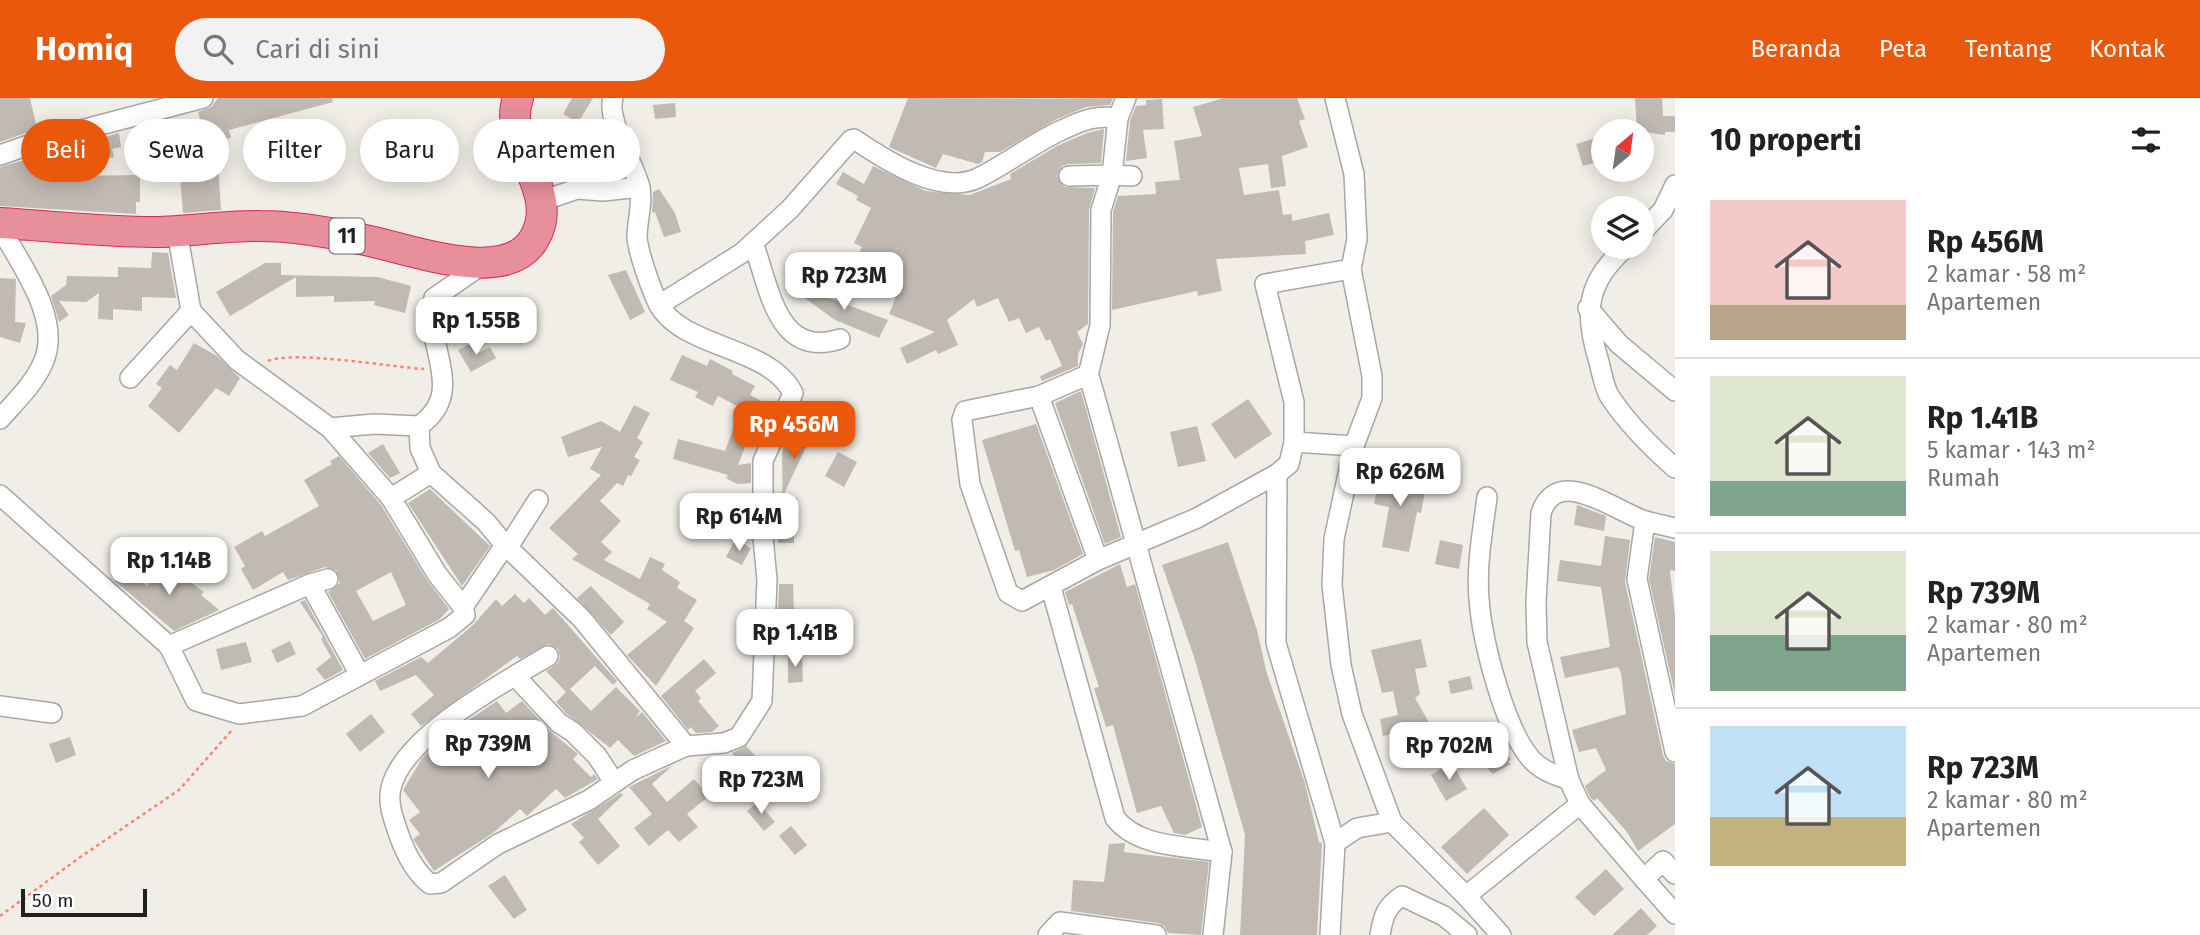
<!DOCTYPE html>
<html lang="id">
<meta charset="utf-8">
<style>
body{margin:0;font-family:"Fira Sans",sans-serif;background:#f2f2f2;color:#222;height:100vh;display:flex;flex-direction:column;font-size:26px;white-space:nowrap}
*{box-sizing:border-box;margin:0}
p{font-size:23px;color:#767676}
.icon{flex:none;width:38px;height:38px;fill:none;stroke:currentColor;stroke-width:2;stroke-linecap:round;stroke-linejoin:round}
.map{position:relative;flex:1;overflow:hidden}
.sheet{display:flex;flex-direction:column;background:#fff;width:525px}
.sheet>*{flex:none}
.top-card{position:absolute;left:21px;top:21px;width:665px;height:63px;display:flex;gap:14px}
.needle{width:46px;rotate:29deg}
.fabs{position:absolute;left:1591px;top:21px;display:grid;gap:14px}
.fabs a{display:grid;place-items:center;width:63px;height:63px;border-radius:50%;background:#fff;box-shadow:0 4px 18px #0003;font-size:35px}
.scale{position:absolute;left:21px;bottom:18px;width:126px;box-sizing:border-box;padding-left:7px;border:4px solid #202020;border-top:0;font-size:19px;line-height:24px;white-space:nowrap;color:#202020;-webkit-text-stroke:5px #fff;paint-order:stroke}
.price{position:absolute;translate:-50% -60px;padding:0 16px;border-radius:14px;background:#fff;color:#222;font-size:23px;line-height:46px;filter:drop-shadow(0 2px 4px #0008)}
.price::after{content:'';position:absolute;left:50%;top:42px;width:21px;height:16px;margin-left:-10px;background:inherit;clip-path:polygon(0 0,100% 0,50% 100%)}
.price.current{background:#ea580c;color:#fff}
ul{padding:0;list-style:none}
li{display:flex;align-items:center;gap:21px;height:175px;padding:0 35px}
li+li{border-top:2px solid #e0e0e0}
li span{display:grid;place-items:center;flex:none;width:196px;height:140px;border-radius:0px;color:#555}
li>.icon{margin-inline-start:auto}
span .icon{width:84px;height:84px;fill:#fffc;stroke-width:1}
li b{font-size:30px}
h2{display:flex;justify-content:space-between;align-items:center;height:84px;padding:0 35px;font-size:30px}
.tag{padding:0 24px;border-radius:32px;background:#fff;box-shadow:0 4px 18px #0003;font-size:24px;line-height:63px}
.tag.current{background:#ea580c;color:#fff}
header{display:flex;align-items:center;gap:42px;box-sizing:border-box;height:98px;padding:0 35px;background:#ea580c;color:#fff}
header strong{font-size:33px}
nav{display:flex;gap:38px;margin-inline-start:auto;font-size:24px}
.search{width:490px;height:63px;background:#f2f2f2;display:flex;align-items:center;gap:18px;box-sizing:border-box;padding:0 24px;border-radius:38px;color:#767676;font-size:26px}
main{display:flex;flex:1;min-height:0}
.map>svg:first-child{display:block}
</style>
<header>
<strong>Homiq</strong>
<div class="search"><svg class="icon" aria-label="search" viewBox="0 0 24 24"><circle cx="10" cy="10" r="6"/><path d="M15 15l6 6"/></svg>Cari di sini</div>
<nav><a>Beranda</a><a>Peta</a><a>Tentang</a><a>Kontak</a></nav>
</header>
<main>
<div class="map">
<svg width="1675" height="837" viewBox="0 0 1675 837">
<rect width="100%" height="100%" fill="#f1eee7"/>
<g fill="#c1bab3" fill-rule="evenodd">
<polygon points="0,0 30,0 37,31 0,44"/>
<polygon points="218,0 332,0 333,4 229,32 231,40 214,44 209,27 202,29 198,14 211,9"/>
<polygon points="572,0 593,0 578,25 563,16"/>
<polygon points="908,0 1048,1 1113,0 1110,7 1086,9 1057,21 1000,54 985,54 982,64 978,66 943,56 936,70 889,49"/>
<polygon points="1224,0 1297,0 1305,21 1299,23 1308,49 1282,58 1286,88 1271,90 1268,66 1239,70 1244,97 1279,92 1283,117 1292,116 1292,123 1329,115 1334,137 1305,143 1306,156 1216,161 1222,193 1198,198 1197,193 1112,212 1113,114 1118,98 1156,96 1155,84 1180,82 1174,43 1202,38 1193,9"/>
<polygon points="1635,0 1662,0 1663,18 1675,18 1675,34 1665,34 1665,37 1637,33"/>
<polygon points="1162,1 1164,31 1143,32 1147,60 1126,63 1130,23 1136,8 1146,7 1146,2"/>
<polygon points="675,5 676,19 655,21 653,7"/>
<polygon points="1104,31 1101,65 1068,66 1062,68 1057,78 1064,89 1095,90 1089,112 1088,226 1077,234 1083,246 1078,256 1078,268 1042,283 1040,278 1062,268 1050,241 1046,243 1039,229 1026,235 1019,220 1009,224 998,200 977,209 974,201 947,222 958,247 938,256 936,252 907,266 900,250 935,234 889,216 899,191 853,167 862,149 854,145 871,110 856,102 858,98 836,86 843,74 864,86 873,68 926,93 970,97 1011,81 1010,76 1057,48 1087,35"/>
<polygon points="119,35 121,49 112,51 114,59 63,70 64,78 140,77 140,104 136,104 136,116 0,108 0,69"/>
<polygon points="1603,38 1603,62 1583,68 1576,46"/>
<polygon points="218,64 221,112 183,115 179,66"/>
<polygon points="659,91 675,115 681,134 664,139 655,114 652,115 653,94"/>
<polygon points="152,154 168,155 176,200 142,199 142,213 113,211 113,222 98,221 99,195 86,204 59,203 69,217 59,224 51,198 66,187 67,178 118,179 118,169 151,170"/>
<polygon points="265,165 281,165 281,177 378,179 411,188 405,215 374,207 375,203 334,204 334,198 296,199 296,179 230,218 216,194"/>
<polygon points="626,172 645,214 630,222 608,177"/>
<polygon points="0,180 16,181 15,224 26,225 20,245 0,239"/>
<polygon points="818,187 831,196 829,200 888,222 879,240 835,222 795,193 798,188 813,194"/>
<polygon points="194,245 217,258 240,280 229,298 216,290 179,335 148,308 162,290 156,286 170,267 177,272"/>
<polygon points="472,245 478,255 490,249 496,260 471,274 458,252"/>
<polygon points="682,257 707,268 710,261 733,273 732,276 755,288 750,297 773,309 765,328 755,323 738,367 751,365 751,385 737,386 726,380 728,377 673,361 678,341 725,353 741,310 718,298 713,308 695,299 698,294 670,282"/>
<polygon points="1081,293 1121,439 1105,446 1055,305"/>
<polygon points="1248,301 1272,336 1235,361 1211,326"/>
<polygon points="634,307 650,315 637,340 643,344 634,359 640,362 631,378 628,377 623,388 617,385 600,403 621,423 601,444 612,454 604,462 640,481 650,459 665,466 662,472 680,484 677,490 697,502 684,523 694,530 656,588 627,557 667,524 647,511 650,506 572,461 578,456 549,430 601,377 590,371 602,349 568,359 561,339 601,323 620,334"/>
<polygon points="795,321 816,328 782,400 797,400 797,421 783,421 782,354"/>
<polygon points="1036,326 1083,456 1054,472 1027,479 1019,452 1015,453 982,342"/>
<polygon points="1197,328 1206,363 1178,369 1170,334"/>
<polygon points="383,346 400,375 390,380 368,355"/>
<polygon points="838,354 857,364 844,389 825,378"/>
<path d="M339 358 381 407 427 482 449 511 440 521 365 561 328 494 340 485 336 472 325 469 288 482 283 474 253 492 241 471 245 468 234 449 262 433 265 438 319 408 304 382 332 366 330 363ZM391 474 406 507 373 523 356 493Z"/>
<polygon points="1380,374 1427,383 1421,415 1417,414 1409,454 1382,449 1389,409 1374,406"/>
<polygon points="430,391 490,448 462,488 408,405"/>
<polygon points="737,398 751,405 751,415 745,426 727,417"/>
<polygon points="1577,407 1606,418 1604,433 1574,427"/>
<polygon points="794,426 794,445 778,445 778,427"/>
<polygon points="1605,438 1630,442 1625,484 1663,657 1666,663 1675,666 1675,726 1638,753 1627,734 1597,700 1594,703 1590,699 1585,688 1606,672 1596,650 1579,654 1572,632 1626,616 1621,575 1618,569 1565,580 1560,559 1610,549 1601,489 1557,483 1560,462 1601,468"/>
<polygon points="1655,439 1675,444 1675,473 1670,472 1675,518 1675,597 1649,481"/>
<polygon points="735,442 751,450 742,467 726,459"/>
<polygon points="1440,442 1463,447 1459,471 1435,466"/>
<polygon points="1228,444 1257,532 1267,576 1305,685 1319,744 1322,745 1317,837 1240,837 1245,737 1194,559 1162,467"/>
<polygon points="166,466 204,494 201,497 219,512 174,533 115,483 126,470 147,488"/>
<polygon points="1120,466 1127,489 1135,486 1202,729 1185,737 1174,735 1161,708 1137,715 1113,627 1106,629 1094,590 1099,589 1072,506 1069,507 1065,494"/>
<polygon points="779,486 793,486 794,517 799,517 799,541 777,541"/>
<polygon points="591,488 624,524 611,537 577,500"/>
<polygon points="515,496 524,505 529,500 545,517 553,510 617,583 613,587 595,568 570,591 591,613 616,589 640,613 635,620 642,614 666,643 634,658 618,642 610,650 567,616 556,604 566,594 546,573 558,565 560,559 558,551 549,546 520,561 517,558 421,628 411,616 434,597 416,577 380,593 375,583 421,559 428,565 473,527 496,501 502,508"/>
<polygon points="305,502 343,572 325,582 316,571 331,559 321,541 323,539 300,504"/>
<polygon points="1421,541 1427,569 1415,571 1420,596 1415,600 1431,628 1383,638 1380,621 1398,617 1393,593 1382,595 1371,552"/>
<polygon points="290,543 296,556 277,565 271,552"/>
<polygon points="246,544 252,564 221,572 216,551"/>
<polygon points="802,557 803,584 788,585 788,558"/>
<polygon points="704,561 716,575 695,593 701,600 698,603 719,628 712,634 696,635 691,629 688,632 661,598"/>
<polygon points="1470,578 1473,591 1451,596 1448,583"/>
<polygon points="497,603 506,615 522,603 550,633 578,656 573,661 591,679 594,676 598,681 565,700 556,691 527,718 520,711 493,735 434,773 413,741 420,736 409,722 420,714 403,692 423,659 464,625"/>
<polygon points="371,616 385,634 360,654 346,636"/>
<polygon points="70,639 76,657 56,665 49,646"/>
<polygon points="1493,641 1511,661 1508,664 1511,666 1493,676 1475,657"/>
<polygon points="746,648 779,683 756,702 744,688 754,680 732,655"/>
<polygon points="673,667 652,686 667,704 694,681 709,698 687,716 698,729 679,744 668,732 649,748 634,730 652,716 629,689"/>
<polygon points="1448,667 1453,667 1467,691 1446,703 1431,677"/>
<polygon points="621,695 623,697 598,721 620,748 598,767 579,744 584,740 571,726"/>
<polygon points="758,704 775,724 764,733 747,713"/>
<polygon points="1484,710 1509,737 1467,776 1441,749"/>
<polygon points="791,728 807,747 795,757 779,738"/>
<polygon points="1125,745 1124,754 1209,764 1201,837 1168,835 1164,828 1158,825 1071,813 1073,782 1104,784 1109,746"/>
<polygon points="1606,771 1624,791 1594,818 1575,799"/>
<polygon points="505,777 527,812 514,821 488,788"/>
<polygon points="1641,810 1657,828 1647,837 1612,837"/>
</g>
<g fill="none" stroke-linecap="round" stroke-linejoin="round">
<g stroke="#a7a7a7" stroke-width="22">
<g id="minor">
<path d="M613 0C606 19 633 65 639 86 644 102 637 122 637 139 638 154 651 191 658 205 681 251 769 247 793 295L763 363V439L767 482 762 603 739 639 724 645 686 648"/>
<polyline points="1126,0 1118,20 1112,77 1132,78"/>
<polyline points="0,57 43,42 203,0"/>
<polyline points="1069,78 1112,77 1101,112 1100,227 1088,278"/>
<polyline points="539,104 577,91 603,93 640,89"/>
<path d="M0 129C20 166 63 221 43 265 34 286 15 304 0 321"/>
<polyline points="177,133 191,213 237,262 330,330 391,400"/>
<polyline points="1642,134 1663,112 1675,87"/>
<path d="M753 145C770 189 776 261 840 241"/>
<path d="M1626 149C1585 185 1584 215 1599 264 1602 275 1604 290 1610 299 1628 326 1651 349 1675 370"/>
<path d="M659 207 742 155 790 111 851 42 854 41C885 62 940 98 978 80 1007 66 1033 45 1062 32 1083 22 1095 17 1118 20"/>
<polyline points="1588,210 1619,246 1675,293"/>
<polyline points="130,280 191,213"/>
<polyline points="1039,298 1085,278 1090,281 1222,754 1213,837"/>
<path d="M419 328C469 293 422 247 434 200L483 166"/>
<polyline points="419,328 420,350 431,375 486,424 505,447"/>
<polyline points="330,330 374,326 419,328"/>
<polyline points="1294,344 1294,304 1265,186 1351,171"/>
<path d="M431 375 391 400 437 476 463 509 505 447 582 521 686 648 633 672 589 702 498 746 441 785 430 786C415 774 405 754 399 737 394 722 387 705 391 690 403 638 503 585 548 558"/>
<polyline points="1277,376 1276,545 1335,745"/>
<polyline points="0,397 169,548 310,486"/>
<path d="M1487 399C1483 432 1476 467 1479 501 1482 542 1504 631 1532 662 1542 673 1556 677 1569 682"/>
<polyline points="1645,423 1675,430"/>
<polyline points="508,449 538,402"/>
<polyline points="1098,462 1039,298 965,313 962,322 970,386 1008,495 1022,503 1098,462 1197,420 1277,376 1289,366 1294,344 1354,348"/>
<polyline points="328,481 310,486 360,577"/>
<path d="M1051 489 1115 720C1138 750 1187 748 1222 754"/>
<polyline points="169,548 196,603 239,616 302,608 449,530 465,517 463,509"/>
<polyline points="515,578 559,625 573,634 597,658 614,684"/>
<polyline points="0,608 52,615"/>
<path d="M1580 706 1569 682 1537 544 1536 504 1541 415C1557 366 1615 413 1645 423L1637 481 1675 654"/>
<polyline points="1392,724 1466,798 1580,706 1644,781 1663,763 1675,776"/>
<polyline points="1644,781 1675,816"/>
<polyline points="1466,798 1501,837"/>
<polyline points="1048,837 1060,824 1156,837"/>
<polyline points="1330,837 1335,745 1357,730 1392,724 1352,616 1341,567 1332,487 1334,441 1354,348 1372,300 1372,278 1351,171 1357,141 1354,76 1335,0"/>
<path d="M1380 837C1383 819 1386 808 1402 798L1444 818 1467 837"/>
</g>
</g>
<g stroke="#db275c" stroke-width="32">
<path id="highway" d="M0 125C51 128 103 134 154 134 189 134 225 127 260 128 293 128 328 134 360 141 405 149 506 190 534 141 563 93 501 49 518 0"/>
</g>
<g stroke="#fa846f" stroke-width="2.5" stroke-dasharray="3.5 3.5" stroke-linecap="butt">
<path d="M268 263C293 252 391 269 424 271"/>
<polyline points="0,818 79,760 179,692 232,632"/>
</g>
<use href="#minor" stroke="#fff" stroke-width="19"/>
<use href="#highway" stroke="#e78f9b" stroke-width="30"/>
</g>
<g text-anchor="middle" dominant-baseline="central" stroke-width="5" stroke-linejoin="round" paint-order="stroke">
<rect fill="#fff" stroke="#636363" stroke-width="2" x="329.5" y="120.5" width="35" height="35" rx="5"/>
<g font-size="21" font-weight="bold" fill="#202020">
<text x="347" y="138">11</text>
</g>
</g>
</svg>
<div class="fabs">
<a><svg class="needle" viewBox="-14 -14 28 28"><path d="M0-13l5 13h-10z" fill="#e53935"/><path d="M0 13l5-13h-10z" fill="#767676"/></svg></a>
<a><svg class="icon" aria-label="layers" viewBox="0 0 24 24"><path d="M12 4l9 5-9 5-9-5zM3 14l9 5 9-5"/></svg></a>
</div>
<div class="scale">50 m</div>
<b class="price" style="left:844px;top:214px">Rp 723M</b>
<b class="price" style="left:476px;top:259px">Rp 1.55B</b>
<b class="price current" style="left:794px;top:363px">Rp 456M</b>
<b class="price" style="left:1400px;top:410px">Rp 626M</b>
<b class="price" style="left:739px;top:455px">Rp 614M</b>
<b class="price" style="left:169px;top:499px">Rp 1.14B</b>
<b class="price" style="left:795px;top:571px">Rp 1.41B</b>
<b class="price" style="left:488px;top:682px">Rp 739M</b>
<b class="price" style="left:1449px;top:684px">Rp 702M</b>
<b class="price" style="left:761px;top:718px">Rp 723M</b>
<div class="top-card">
<a class="tag current">Beli</a>
<a class="tag">Sewa</a>
<a class="tag">Filter</a>
<a class="tag">Baru</a>
<a class="tag">Apartemen</a>
</div>
</div>
<section class="sheet">
<h2>10 properti<svg class="icon" aria-label="filters" viewBox="0 0 24 24"><path d="M4 7h16M4 17h16"/><circle cx="9" cy="7" r="2"/><circle cx="15" cy="17" r="2"/></svg></h2>
<ul>
<li><span style="background:linear-gradient(#f6c9c9 75%,#b9a48a 0)"><svg class="icon" aria-label="home" viewBox="0 0 24 24"><path d="M3 11l9-7 9 7M6 9v11h12V9"/></svg></span><div><b>Rp 456M</b><p>2 kamar · 58 m²</p><p>Apartemen</p></div></li>
<li><span style="background:linear-gradient(#dfe7d0 75%,#7fa58c 0)"><svg class="icon" aria-label="home" viewBox="0 0 24 24"><path d="M3 11l9-7 9 7M6 9v11h12V9"/></svg></span><div><b>Rp 1.41B</b><p>5 kamar · 143 m²</p><p>Rumah</p></div></li>
<li><span style="background:linear-gradient(#dfe7d0 60%,#7fa58c 0)"><svg class="icon" aria-label="home" viewBox="0 0 24 24"><path d="M3 11l9-7 9 7M6 9v11h12V9"/></svg></span><div><b>Rp 739M</b><p>2 kamar · 80 m²</p><p>Apartemen</p></div></li>
<li><span style="background:linear-gradient(#bfe0f5 65%,#c2b280 0)"><svg class="icon" aria-label="home" viewBox="0 0 24 24"><path d="M3 11l9-7 9 7M6 9v11h12V9"/></svg></span><div><b>Rp 723M</b><p>2 kamar · 80 m²</p><p>Apartemen</p></div></li>
</ul>
</section>
</main>
